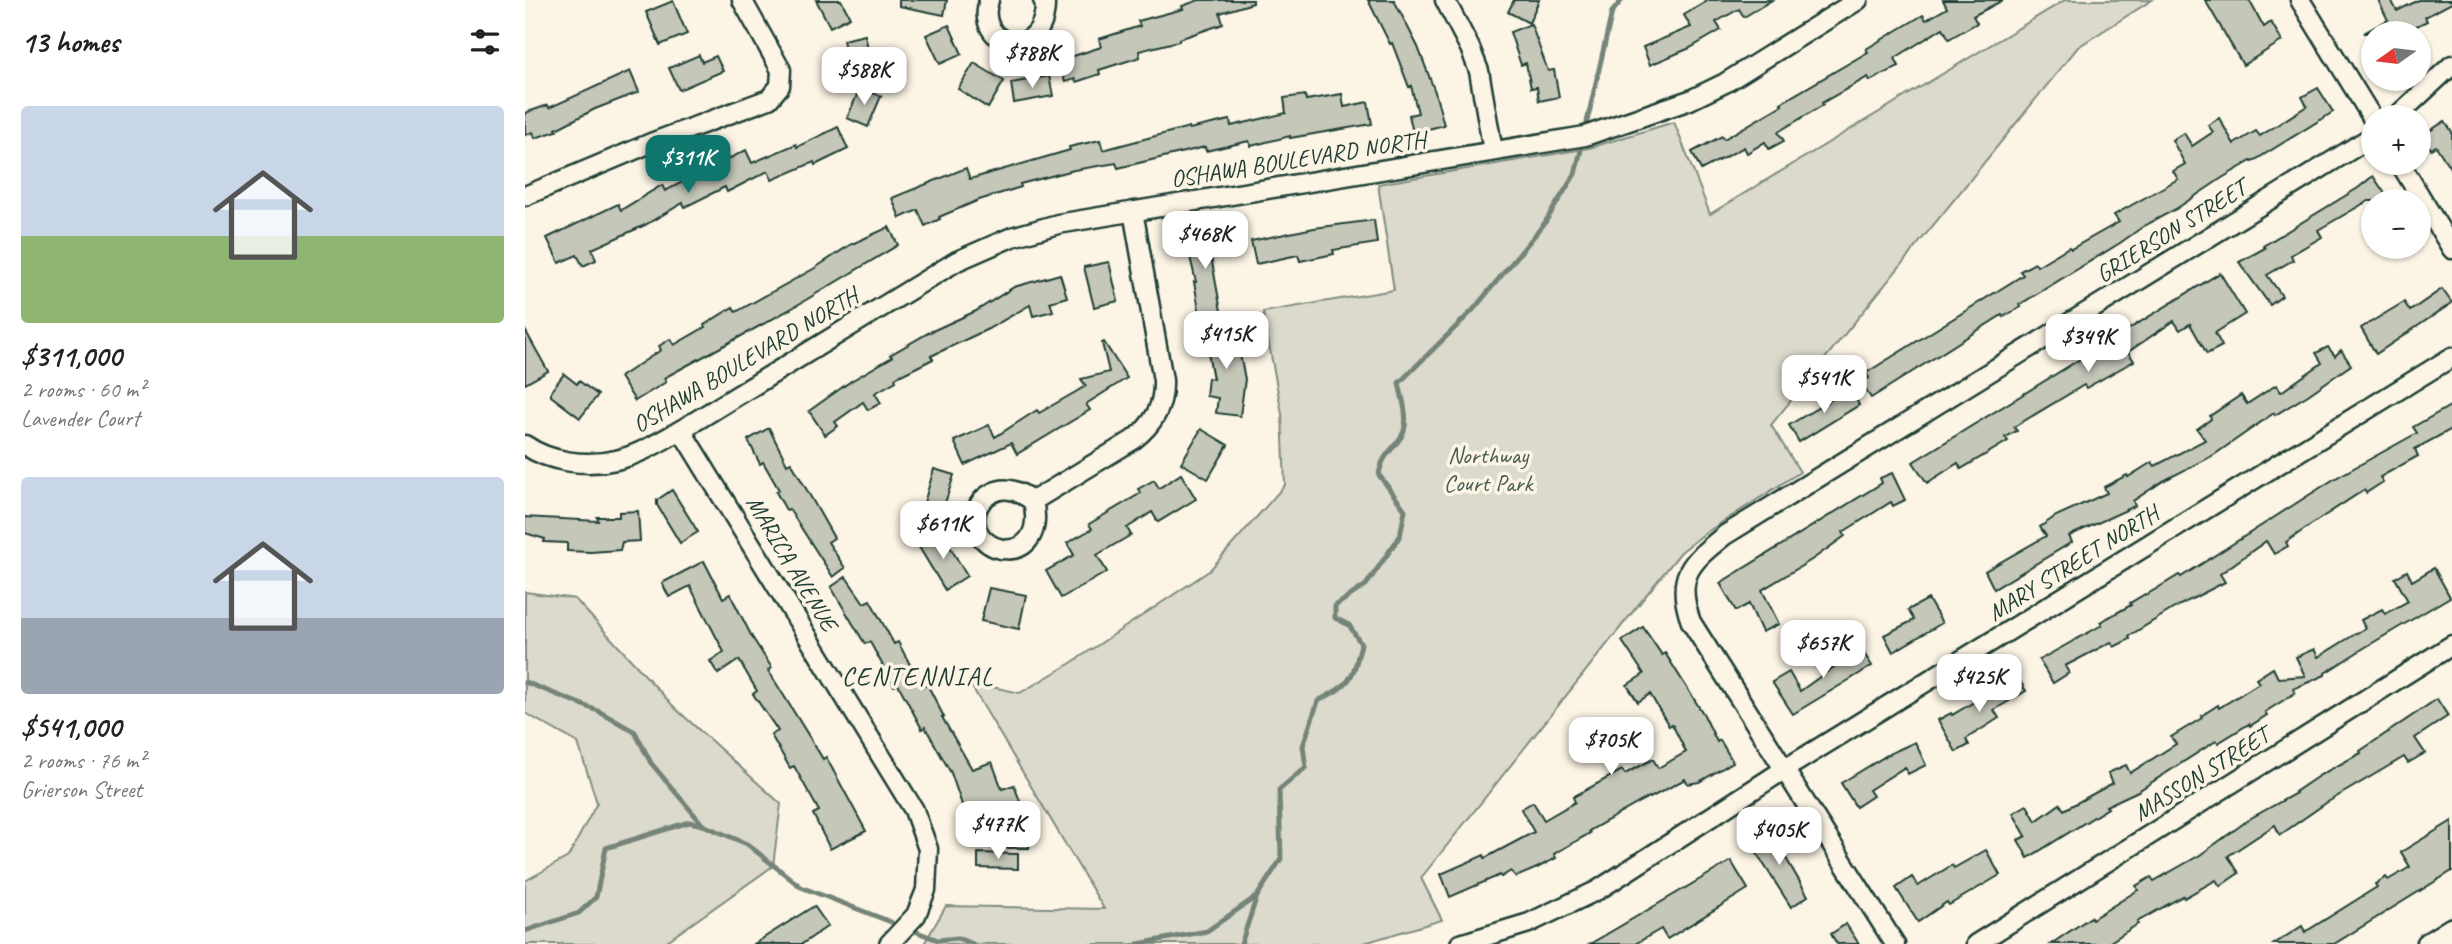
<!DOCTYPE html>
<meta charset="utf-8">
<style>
body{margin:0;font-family:Caveat,sans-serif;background:#f6f6f6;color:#222;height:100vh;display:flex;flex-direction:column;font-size:26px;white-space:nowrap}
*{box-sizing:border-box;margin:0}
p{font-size:23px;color:#767676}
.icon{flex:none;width:38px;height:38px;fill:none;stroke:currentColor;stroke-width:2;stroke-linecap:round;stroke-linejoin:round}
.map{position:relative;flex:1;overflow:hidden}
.drawer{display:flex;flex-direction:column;background:#fff;width:525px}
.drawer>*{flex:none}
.needle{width:46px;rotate:256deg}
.buttons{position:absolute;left:1836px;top:21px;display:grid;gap:14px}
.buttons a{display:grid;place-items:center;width:70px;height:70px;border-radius:50%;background:#fff;box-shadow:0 2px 5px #0004;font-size:35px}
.price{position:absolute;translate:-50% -60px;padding:0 16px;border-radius:14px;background:#fff;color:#222;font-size:23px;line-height:46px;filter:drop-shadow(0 2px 4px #0008)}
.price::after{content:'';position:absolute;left:50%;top:42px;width:21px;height:16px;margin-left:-10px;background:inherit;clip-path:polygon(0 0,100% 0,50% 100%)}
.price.on{background:#0f766e;color:#fff}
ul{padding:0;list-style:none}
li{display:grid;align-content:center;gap:14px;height:371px;padding:0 21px}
li span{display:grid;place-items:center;height:217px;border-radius:7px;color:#555}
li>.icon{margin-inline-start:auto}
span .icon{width:126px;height:126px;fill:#fffc;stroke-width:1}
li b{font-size:30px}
h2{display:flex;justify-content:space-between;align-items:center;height:84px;padding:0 21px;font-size:30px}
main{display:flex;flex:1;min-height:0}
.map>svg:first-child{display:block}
</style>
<main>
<section class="drawer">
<h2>13 homes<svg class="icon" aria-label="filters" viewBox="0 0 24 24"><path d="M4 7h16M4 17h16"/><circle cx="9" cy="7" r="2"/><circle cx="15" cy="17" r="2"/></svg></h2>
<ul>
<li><span style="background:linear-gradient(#c9d6e8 60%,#8fb573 0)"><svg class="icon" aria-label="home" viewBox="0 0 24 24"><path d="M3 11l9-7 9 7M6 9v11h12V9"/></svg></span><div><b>$311,000</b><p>2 rooms · 60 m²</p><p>Lavender Court</p></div></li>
<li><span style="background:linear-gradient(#c9d6e8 65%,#9aa5b1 0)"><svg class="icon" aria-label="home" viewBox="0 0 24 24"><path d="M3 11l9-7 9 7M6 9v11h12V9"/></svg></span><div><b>$541,000</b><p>2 rooms · 76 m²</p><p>Grierson Street</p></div></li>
</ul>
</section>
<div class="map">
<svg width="1927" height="944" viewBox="0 0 1927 944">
<rect width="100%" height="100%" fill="#fcf5e5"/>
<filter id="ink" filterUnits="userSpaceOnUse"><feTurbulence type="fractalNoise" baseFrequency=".0143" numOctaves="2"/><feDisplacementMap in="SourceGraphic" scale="14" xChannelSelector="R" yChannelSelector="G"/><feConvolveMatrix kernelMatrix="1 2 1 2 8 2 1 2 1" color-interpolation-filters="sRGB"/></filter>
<g filter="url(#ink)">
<g fill="#dcdacc" stroke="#7e8c80" stroke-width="2">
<polygon points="1540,0 1627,0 1553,47 1246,425 1275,472 1179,534 1156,552 1126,589 896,878 917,920 836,944 399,944 421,906 579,909 444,682 495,693 546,663 684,571 760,485 757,414 738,312 869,290 853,184 1064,148 1149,122 1185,214"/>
<polygon points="0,592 50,599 151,709 256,804 248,866 138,944 0,944 0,881 43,857 72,803 53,743 0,713"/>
</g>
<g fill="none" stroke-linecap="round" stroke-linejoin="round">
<g stroke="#758479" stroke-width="5">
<polyline points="1062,122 1087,12 1097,0"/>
<polyline points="0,682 73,711 110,732 126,763 178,825"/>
<polyline points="0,931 54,913 71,897 81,848 164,822 178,825 222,844 276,887 366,922"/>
<polyline points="392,932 413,940 432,938 448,944"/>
<polyline points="613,944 682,931 732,896"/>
<path d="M716 944 732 896 756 859 754 790 781 767 778 746 793 701C827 683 827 681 836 644L824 625 810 618V606L841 585 875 536 880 510 854 475C857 455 866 452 876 437 886 422 877 399 874 383L948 310 1019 224 1050 174 1056 150"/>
</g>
</g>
<g fill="#c5c7b9" stroke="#1f3d34" stroke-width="2">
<polygon points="291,0 316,0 325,17 305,27"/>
<polygon points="374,0 422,0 419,15 374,6"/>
<polygon points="674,0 728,0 728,3 695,13 698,24 654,39 654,41 614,51 615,57 574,70 575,74 551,82 550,79 540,82 533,61 576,47 574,39 615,26 613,21 658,9 657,6"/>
<polygon points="843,0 869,0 893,47 910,92 919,125 888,133 884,115 893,113 886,86 884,87 867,43 865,44"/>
<polygon points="989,0 1014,0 1004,23 983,12"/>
<polygon points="1184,0 1247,0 1219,17 1214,9 1191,22 1196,30 1165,48 1125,65 1118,47 1166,27 1159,15"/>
<polygon points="1418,0 1478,0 1448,16 1452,23 1424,39 1418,28 1370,58 1374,66 1345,81 1343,77 1297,103 1298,105 1253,132 1259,141 1244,149 1240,142 1222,153 1219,147 1176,170 1167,152 1197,136 1199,139 1257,105 1256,103 1343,52 1341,49 1398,15 1401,20 1422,8"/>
<polygon points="1680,0 1724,0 1739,27 1746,22 1757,41 1718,65"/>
<polygon points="1853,0 1866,0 1872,11 1894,0 1927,0 1927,3 1900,17 1902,21 1877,33 1839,33 1863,20"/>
<polygon points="148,1 162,34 135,45 121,12"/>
<polygon points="1006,24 1023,71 1029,70 1034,97 1014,101 1012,87 1006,88 1001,63 996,65 985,32"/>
<polygon points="424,25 437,54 415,64 401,35"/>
<polygon points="340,35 347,67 325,72 318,40"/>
<polygon points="174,55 177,62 191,56 198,71 154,90 144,68"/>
<polygon points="449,63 479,81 463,108 433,89"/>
<polygon points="105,71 114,92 70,109 31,129 32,131 10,138 8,132 0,135 0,113 23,105 24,108"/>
<polygon points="524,76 528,96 489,103 486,83"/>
<polygon points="335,88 356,96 343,127 322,118"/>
<polygon points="1793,88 1808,112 1727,162 1726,161 1697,178 1651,209 1619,226 1595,243 1494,305 1496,307 1478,317 1477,315 1346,398 1336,383 1344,378 1341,373 1498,275 1495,271 1510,263 1512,266 1544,247 1546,249 1594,222 1589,215 1653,179 1648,171 1660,164 1647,140 1659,133 1667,146 1688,132 1683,125 1694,118 1709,144 1731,131 1735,136 1782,106 1777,97"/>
<polygon points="817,94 819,107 843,102 847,124 765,138 765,136 726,146 724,141 681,151 680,147 593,168 591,163 549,170 495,184 496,187 454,200 414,217 415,219 400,226 393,210 375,218 367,198 441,168 445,179 545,150 544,147 575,140 578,150 664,127 664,129 705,120 706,126 761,113 759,98 780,95 781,100"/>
<polygon points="1920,121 1927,132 1927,171 1911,146 1906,149 1897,136"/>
<polygon points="313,127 323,149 290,165 289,162 247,180 243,171 202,192 200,187 160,207 158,203 120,225 67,249 71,260 58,266 52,255 34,263 22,238 93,204 96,210 137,185 140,191 221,150 227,163 271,144 272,147"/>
<polygon points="1848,176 1865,201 1843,201 1793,230 1797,237 1766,255 1768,260 1742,275 1757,296 1745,305 1714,262 1740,248 1738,246 1833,188"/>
<polygon points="849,220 852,243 808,250 809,254 775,261 773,255 731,264 726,241 789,228"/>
<polygon points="364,227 373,245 264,310 139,378 141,382 110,401 95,377 136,350 134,346 145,339 149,345 180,327 179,325 208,307 211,312 290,268 325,245"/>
<polygon points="695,232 699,248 685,251 696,311 675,315 669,282 671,282 661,240"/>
<polygon points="584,262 593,301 569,307 559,267"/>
<polygon points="1695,273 1720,314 1690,333 1697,346 1682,354 1665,324 1655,330 1649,321 1603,352 1609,361 1561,388 1559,385 1489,427 1492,431 1480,437 1483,441 1436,469 1433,463 1402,483 1388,462"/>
<polygon points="535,274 542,297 525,302 528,311 508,316 505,305 463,329 406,356 408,359 370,378 371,381 350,393 356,403 343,410 338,402 310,422 313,426 300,435 284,411 326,381 367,357 365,355 405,332 451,311 489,287"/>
<polygon points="1917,289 1927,303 1851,354 1836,328 1879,302 1885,311"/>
<polygon points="708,320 720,379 715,416 691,413 693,398 681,396 683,378 688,379 682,347 694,345 690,324"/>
<polygon points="0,330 23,371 0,384"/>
<polygon points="579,342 602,378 561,404 565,410 492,454 486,443 440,465 429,441 464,425 470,437 512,410 514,413 561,386 556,379 584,372 577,343"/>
<polygon points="1803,347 1810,356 1816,350 1826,365 1783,395 1750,415 1749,413 1689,455 1638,481 1608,501 1610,506 1544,536 1547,542 1469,589 1460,571 1521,536 1515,527 1531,516 1582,493 1579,487 1602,475 1603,477 1627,462 1630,466 1680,440 1672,429 1686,419 1685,416 1716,395 1722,404 1751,385 1756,392 1797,363 1791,353"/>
<polygon points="39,374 52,384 54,381 73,395 55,418 26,396 26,391"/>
<polygon points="1326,388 1334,405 1274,442 1264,425"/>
<polygon points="1927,405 1927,429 1890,449 1893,456 1855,477 1858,482 1841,493 1839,490 1793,520 1761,542 1763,546 1749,554 1741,541 1695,574 1700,582 1651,607 1604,636 1605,639 1589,647 1586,642 1540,666 1544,673 1528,683 1514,660 1577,625 1575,622 1606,605 1605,603 1620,594 1621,595 1654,575 1656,577 1809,479 1892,433 1888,427"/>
<polygon points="244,428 262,464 266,462 309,538 303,542 320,568 308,577 264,509 261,510 251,492 254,490 238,462 235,464 223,440"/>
<polygon points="676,429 703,445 683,479 656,463"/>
<polygon points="409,469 429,475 415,519 396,513"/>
<polygon points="1367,473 1380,500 1368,506 1366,502 1318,532 1320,536 1288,559 1237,590 1254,624 1237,632 1224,604 1211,611 1195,583 1357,483 1355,478"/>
<polygon points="656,474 671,499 633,522 627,512 602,528 606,535 572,555 582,572 536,598 521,571 549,555 542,543 567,529 564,524 616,493 613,489 629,480 634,488"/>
<polygon points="147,490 173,532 155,543 132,505 132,500"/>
<polygon points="113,511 115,541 97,542 95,550 65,552 42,551 42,543 19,542 20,539 0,533 0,517 73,521 72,517 94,517 94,512"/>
<polygon points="417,533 442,576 420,590 394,547"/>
<polygon points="179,561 198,598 205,594 227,637 247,668 243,670 298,759 301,757 341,831 305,849 288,814 294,811 269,766 265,768 246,735 253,731 228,694 232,691 214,660 193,674 185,661 199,652 165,586 144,597 137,583"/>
<polygon points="1909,568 1925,597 1839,648 1800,673 1800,675 1768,689 1770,693 1740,712 1742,715 1725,726 1724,724 1693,743 1691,741 1613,791 1581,806 1583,808 1503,858 1493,840 1501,836 1488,813 1502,805 1511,821 1535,804 1539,810 1588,783 1583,773 1601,765 1605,773 1651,744 1646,737 1677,718 1676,716 1693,705 1694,708 1734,683 1731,679 1748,668 1753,678 1780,676 1771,657 1789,649 1793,657 1840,628 1836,620 1857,609 1860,614 1883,601 1870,578 1882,571 1887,581"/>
<polygon points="321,577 339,603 345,600 369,644 373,642 397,687 402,684 419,717 417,717 447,769 467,762 477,789 489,785 505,829 504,848 482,848 483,815 445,828 426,773 400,727 397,729 373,684 369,686 345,642 340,644 306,587"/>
<polygon points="464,588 501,595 494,629 456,621"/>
<polygon points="1403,599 1417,623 1368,652 1359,635 1389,620 1383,610"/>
<polygon points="1118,627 1137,655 1140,653 1179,715 1192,742 1195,740 1208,762 1174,782 1163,784 1160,779 1125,798 1124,797 1064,831 1065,833 1029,854 1031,858 1012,868 991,877 986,871 976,877 975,875 925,897 916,874 959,855 960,858 1009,832 996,809 1008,802 1019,820 1050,802 1048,797 1097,770 1100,774 1128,759 1133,768 1161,752 1147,724 1144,726 1125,694 1113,702 1102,685 1119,674 1097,641"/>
<polygon points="1331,641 1347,666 1268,714 1247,682 1264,672 1275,691 1320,659 1315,651"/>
<polygon points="1492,676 1501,691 1469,710 1474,718 1441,739 1444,745 1431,752 1413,720 1426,713 1427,715"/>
<polygon points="1912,699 1923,716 1890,738 1900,753 1883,763 1879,757 1801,803 1755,835 1750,825 1703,856 1714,873 1695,886 1691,880 1659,898 1658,896 1612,922 1613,924 1582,944 1526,944 1566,917 1567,919 1613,890 1611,886 1626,877 1629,881 1675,855 1726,818 1771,793 1770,792 1795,775 1836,753 1835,751"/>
<polygon points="1390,742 1401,765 1383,774 1380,767 1344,790 1348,796 1331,807 1316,783 1364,754"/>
<polygon points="1927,821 1927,871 1809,944 1749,944 1777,926 1780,932 1852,887 1850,884 1861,877 1863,880 1885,867 1876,852"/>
<polygon points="1244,829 1283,896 1266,907 1224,841"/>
<polygon points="1461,850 1475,875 1424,905 1422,902 1393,922 1371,888 1387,877 1393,886 1427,865 1429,868"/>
<polygon points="453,853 493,854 493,869 453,868"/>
<polygon points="1206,861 1223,889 1142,939 1136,929 1110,944 1065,944"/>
<polygon points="289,906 303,926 277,944 229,944"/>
<polygon points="1321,924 1334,944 1312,944 1306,934"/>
</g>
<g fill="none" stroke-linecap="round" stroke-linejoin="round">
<g stroke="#1f3d34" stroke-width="23">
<g id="minor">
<path d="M464 0C448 47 520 65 520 3L518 0"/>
<polyline points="920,0 945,48 954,71 968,151"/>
<polyline points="1775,0 1848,119"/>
<polyline points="1871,117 1927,65"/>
<polyline points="1875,163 1927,249"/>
<polyline points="0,196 126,143 244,99 255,86 256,70 217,0"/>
<polyline points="156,430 389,810 403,849 401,890 391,915 364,944"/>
<path d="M0 445C24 462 61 467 91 460 114 455 136 441 156 430L432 261 487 237 533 224 1060 136 1165 100 1200 83 1333 0"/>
<path d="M508 501C495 492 482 485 467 493 459 497 453 504 451 513 442 557 524 570 508 501L608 440C629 424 639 406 638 380L608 211"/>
<polyline points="935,944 1004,923 1073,890 1260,769 1927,357"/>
<path d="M1370 944 1166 622C1149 576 1166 562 1200 535L1848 136"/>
<polyline points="1451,944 1927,645"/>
</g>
</g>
<g stroke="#1f3d34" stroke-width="26">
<polyline id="major" points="1903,944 1927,929"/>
</g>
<use href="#minor" stroke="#fcf5e5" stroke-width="18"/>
<use href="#major" stroke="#fcf5e5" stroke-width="21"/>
</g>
</g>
<g text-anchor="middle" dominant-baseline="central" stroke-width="7" stroke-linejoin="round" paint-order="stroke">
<g font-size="24" fill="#1f3d34" stroke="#fcf5e5">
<text transform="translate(773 159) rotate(-9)">OSHAWA BOULEVARD NORTH</text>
<text transform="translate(1646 231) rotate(-32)">GRIERSON STREET</text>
<text transform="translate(220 360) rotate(-31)">OSHAWA BOULEVARD NORTH</text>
<text transform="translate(267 563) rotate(59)">MARICA AVENUE</text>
<text transform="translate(1548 563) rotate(-32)">MARY STREET NORTH</text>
<text transform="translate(1676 774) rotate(-32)">MASSON STREET</text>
</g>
<g font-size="24" fill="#455c52" stroke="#fcf5e5">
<text x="963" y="455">Northway<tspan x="963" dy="28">Court Park</tspan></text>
</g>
<g font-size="26" letter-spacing="2" fill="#1f3d34" stroke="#fcf5e5">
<text x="393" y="676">CENTENNIAL</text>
</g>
</g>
</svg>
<div class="buttons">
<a><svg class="needle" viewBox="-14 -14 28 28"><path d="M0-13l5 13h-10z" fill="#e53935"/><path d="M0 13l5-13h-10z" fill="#767676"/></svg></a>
<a>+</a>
<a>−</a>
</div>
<b class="price" style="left:507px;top:90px">$788K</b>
<b class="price" style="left:339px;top:107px">$588K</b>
<b class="price on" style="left:163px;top:195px">$311K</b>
<b class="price" style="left:680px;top:271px">$468K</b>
<b class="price" style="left:701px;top:371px">$415K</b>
<b class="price" style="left:1563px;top:374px">$349K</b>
<b class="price" style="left:1299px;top:415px">$541K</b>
<b class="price" style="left:418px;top:561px">$611K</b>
<b class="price" style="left:1298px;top:680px">$657K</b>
<b class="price" style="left:1454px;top:714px">$425K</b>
<b class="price" style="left:1086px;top:777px">$705K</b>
<b class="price" style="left:473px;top:861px">$477K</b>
<b class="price" style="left:1254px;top:867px">$405K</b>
</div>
</main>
